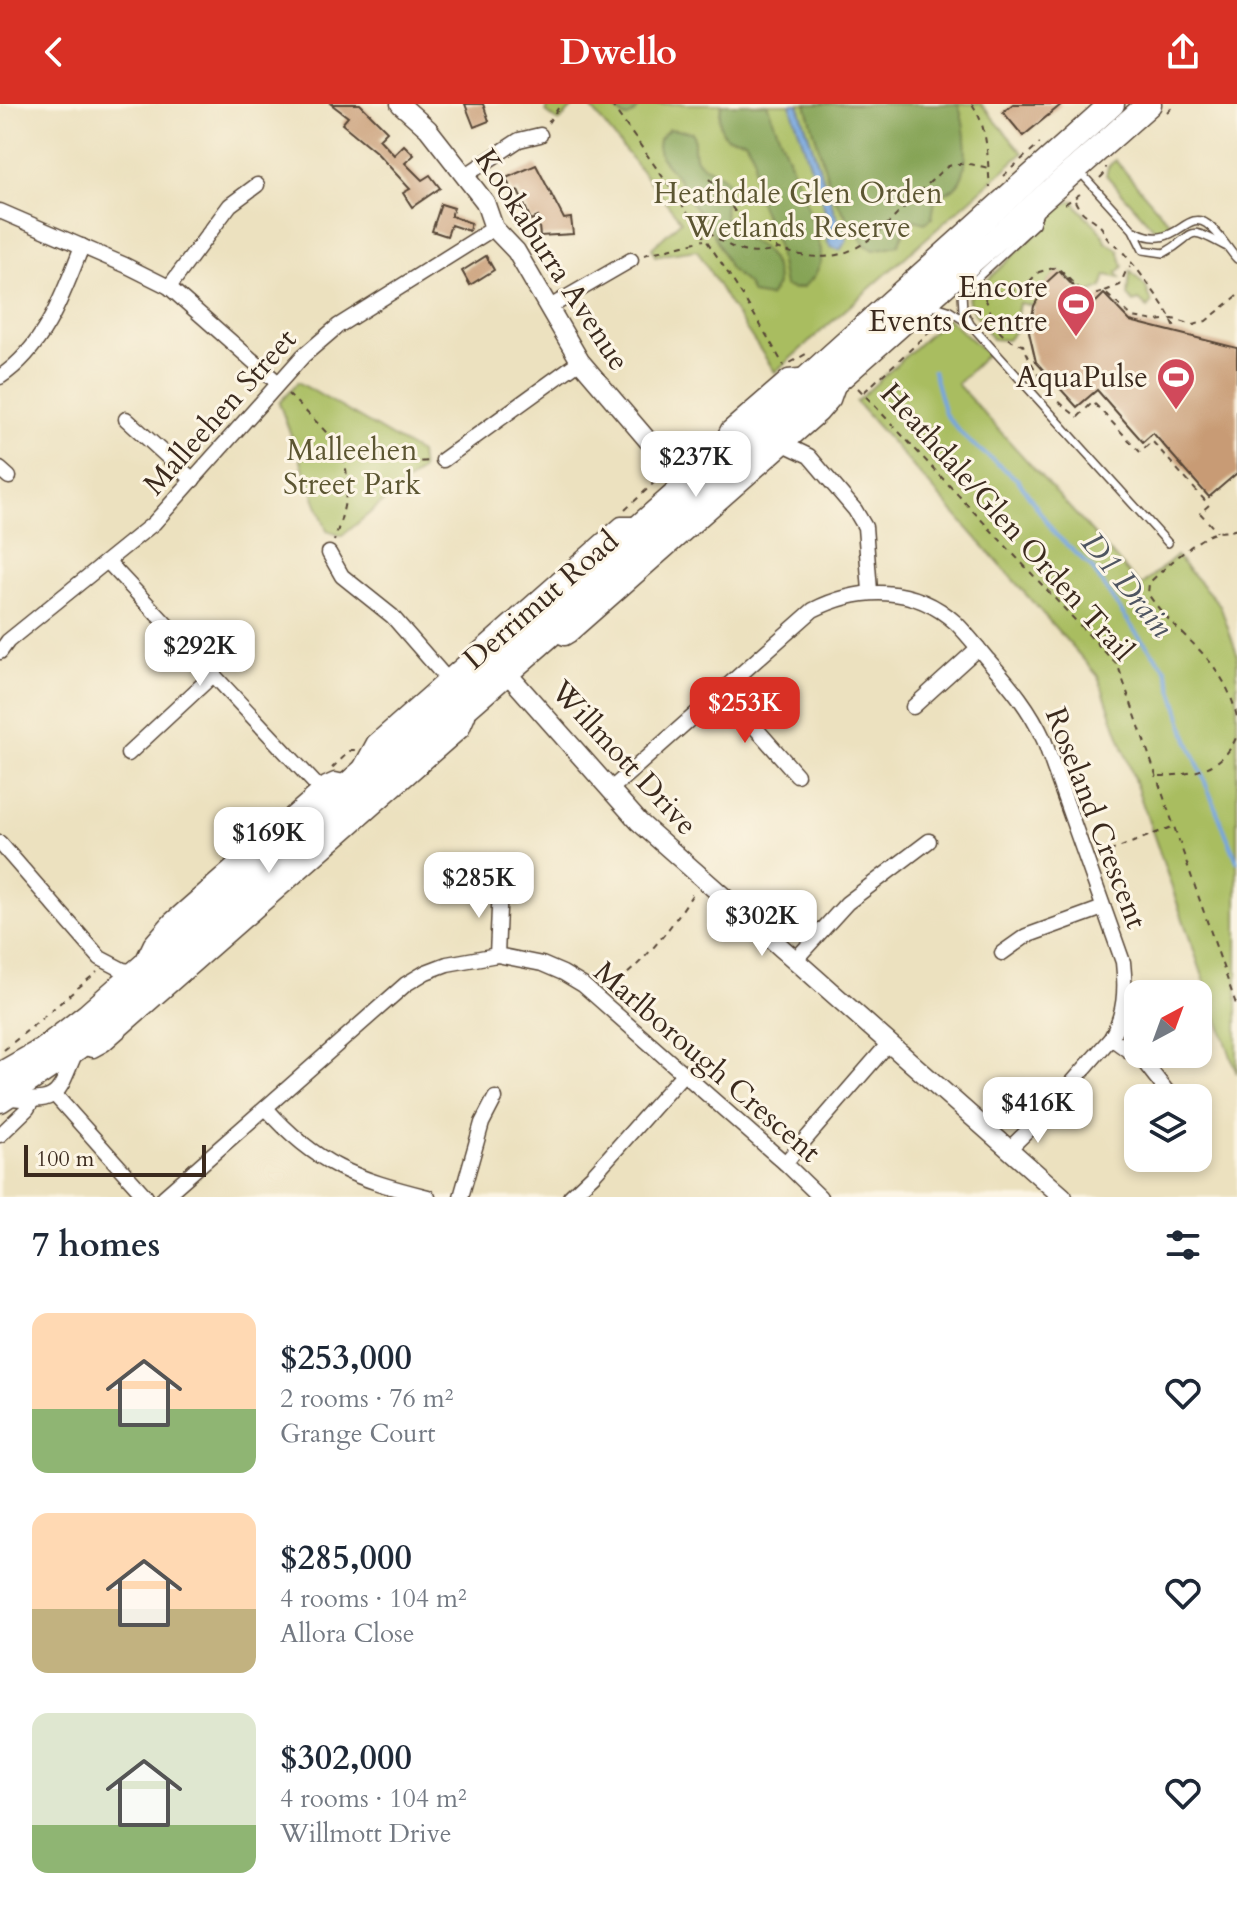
<!DOCTYPE html>
<meta charset="utf-8">
<style>
body{margin:0;font-family:Cardo,serif;background:#f6f6f7;color:#1f2937;height:100vh;display:flex;flex-direction:column;font-size:30px;white-space:nowrap}
*{box-sizing:border-box;margin:0}
p{font-size:26px;color:#747a83}
.icon{flex:none;width:44px;height:44px;fill:none;stroke:currentColor;stroke-width:2;stroke-linecap:round;stroke-linejoin:round}
.map{position:relative;height:1093px;overflow:hidden}
.sheet{display:flex;flex-direction:column;background:#fff;flex:1}
.sheet>*{flex:none}
.needle{width:52px;rotate:41deg}
.fabs{position:absolute;left:1124px;top:876px;display:grid;gap:16px}
.fabs a{display:grid;place-items:center;width:88px;height:88px;border-radius:16px;background:#fff;box-shadow:0 4px 12px #0003;font-size:40px}
.scale{position:absolute;left:24px;bottom:20px;width:182px;box-sizing:border-box;padding-left:8px;border:4px solid #3b2a1e;border-top:0;font-size:22px;line-height:28px;white-space:nowrap;color:#3b2a1e;-webkit-text-stroke:6px #fcf5e5;paint-order:stroke}
.price{position:absolute;translate:-50% -68px;padding:0 18px;border-radius:16px;background:#fff;color:#222;font-size:26px;line-height:52px;filter:drop-shadow(0 2px 4px #0008)}
.price::after{content:'';position:absolute;left:50%;top:48px;width:24px;height:18px;margin-left:-12px;background:inherit;clip-path:polygon(0 0,100% 0,50% 100%)}
.price.on{background:#d93025;color:#fff}
ul{padding:0;list-style:none}
li{display:flex;align-items:center;gap:24px;height:200px;padding:0 32px}
li span{display:grid;place-items:center;flex:none;width:224px;height:160px;border-radius:16px;color:#555}
li>.icon{margin-inline-start:auto}
span .icon{width:96px;height:96px;fill:#fffc;stroke-width:1}
li b{font-size:34px}
h2{display:flex;justify-content:space-between;align-items:center;height:96px;padding:0 32px;font-size:34px}
header{display:flex;justify-content:space-between;align-items:center;height:104px;padding:0 32px;background:#d93025;color:#fff;font-size:36px;font-weight:700}
.map>svg:first-child{display:block}
</style>
<header><svg class="icon" aria-label="back" viewBox="0 0 24 24"><path d="M15 5l-7 7 7 7"/></svg>Dwello<svg class="icon" aria-label="share" viewBox="0 0 24 24"><path d="M12 15V3M7 8l5-5 5 5M5 13v7h14v-7"/></svg></header>
<div class="map">
<svg width="1237" height="1093" viewBox="0 0 1237 1093">
<rect width="100%" height="100%" fill="#fcf5e5"/>
<filter id="ink" filterUnits="userSpaceOnUse"><feTurbulence type="fractalNoise" baseFrequency=".0125" numOctaves="2"/><feDisplacementMap in="SourceGraphic" scale="16" xChannelSelector="R" yChannelSelector="G"/><feConvolveMatrix kernelMatrix="1 2 1 2 8 2 1 2 1" color-interpolation-filters="sRGB"/></filter>
<filter id="wash" filterUnits="userSpaceOnUse"><feTurbulence type="fractalNoise" baseFrequency=".006" numOctaves="4" result="noise"/><feDisplacementMap in="SourceGraphic" scale="32" xChannelSelector="R" yChannelSelector="G"/><feGaussianBlur stdDeviation="1.8" result="paint"/><feColorMatrix in="noise" values="0 0 0 0 0 0 0 0 0 0 0 0 0 0 0 0 0 1.4 0 .05"/><feComposite in="paint" operator="in"/></filter>
<g filter="url(#wash)">
<rect width="100%" height="100%" fill="#ece1bf"/>
<g fill="#a9bd61" stroke="#727440" stroke-width="2">
<polygon points="548,0 576,0 559,18 546,8"/>
<polygon points="588,0 981,0 1023,49 775,268 728,198 697,146 655,152 652,144 681,117"/>
<polygon points="1115,56 1165,114 1175,122 1168,126 1154,125 1106,71 1108,63"/>
<path d="M1074 96C1085 118 1098 115 1106 139L1118 145 1123 163 1117 169 1120 174 1106 171 1102 184 1087 190 1059 167 1047 178 1034 202 1019 199 1014 228 1007 236 992 235 971 204 968 194 1044 123 1057 103Z"/>
<polygon points="1130,167 1146,183 1152,199 1148,204 1139,196 1133,198 1128,192"/>
<polygon points="947,214 987,250 957,280 1141,482 1176,452 1220,501 1237,550 1237,970 1098,572 856,298"/>
<polygon points="298,278 420,349 422,366 342,432 327,427 279,299"/>
</g>
<g fill="#86a457" stroke="#60673a" stroke-width="2">
<polygon points="610,0 642,0 632,11 625,14"/>
<path d="M722 0H767L808 104 821 146V158L814 173 803 183 793 185 784 182 777 141 755 88 754 52 745 36 726 33C718 23 718 12 722 0Z"/>
<path d="M806 0H958C965 19 972 67 956 82 950 89 941 89 935 96L932 114 925 119 910 115 898 141 874 146 865 141 833 92Z"/>
<path d="M669 25 692 28C696 37 692 47 696 55 702 66 718 64 728 79 729 92 721 102 726 115 735 142 778 132 777 181L769 193 752 190 748 181 730 165 708 118 691 99 678 74 661 54 658 43 659 35Z"/>
</g>
<polygon fill="#74a5de" stroke="#58687e" stroke-width="2" points="790,0 798,0 834,107 847,136 840,146 831,143 827,137 832,127"/>
<g fill="none" stroke-linecap="round" stroke-linejoin="round">
<polyline stroke="#74a5de" stroke-width="4" points="933,267 945,310 966,335 1018,376 1055,430 1091,463 1134,526 1166,565 1188,636 1237,757"/>
</g>
<g id="blocks">
<g fill="#c89b75">
<polygon points="331,0 360,0 387,27 379,35 394,51 404,41 414,51 405,59 422,76 430,71 440,84 412,103 403,89 410,85 376,48 342,20 348,13"/>
<polygon points="465,0 483,0 489,17 474,23"/>
<polygon points="1013,0 1062,0 1023,32 1003,8"/>
<polygon points="536,61 564,115 571,114 573,130 540,132 538,113 531,116 518,87 513,90 506,74"/>
<polygon points="441,100 454,104 451,112 471,119 469,127 451,121 447,132 432,127"/>
<polygon points="486,152 494,166 470,181 462,167"/>
<polygon points="1059,167 1092,202 1104,190 1130,217 1237,244 1237,369 1209,393 1153,329 1143,338 1097,286 1077,303 1036,258 1029,228 1034,202 1047,178"/>
</g>
</g>
</g>
<g filter="url(#ink)">
<use href="#blocks" fill-opacity="0" stroke="#564536" stroke-width="2"/>
<g fill="none" stroke-linecap="round" stroke-linejoin="round">
<g stroke="#564536" stroke-width="10">
<g id="service">
<path d="M1080 68 1133 126 1143 146 1164 149C1198 131 1183 119 1225 142"/>
<path d="M1135 127C1176 149 1185 104 1207 120 1219 128 1227 144 1237 155"/>
<polyline points="932,201 948,206 970,220 1168,439"/>
<polyline points="969,218 963,207 962,188 1035,120 1039,108"/>
</g>
</g>
<g stroke="#564536" stroke-width="17">
<g id="minor">
<polyline points="466,71 519,36 540,31"/>
<polyline points="0,107 125,161 169,183 278,279"/>
<polyline points="169,183 230,101 257,81"/>
<polyline points="548,204 631,156"/>
<path d="M0 273C45 243 63 191 82 142"/>
<polyline points="126,315 193,376"/>
<polyline points="786,341 809,352 855,406 865,423 870,487"/>
<polyline points="717,347 728,325 788,273 799,272 806,275"/>
<polyline points="443,356 580,257"/>
<polyline points="0,365 9,373"/>
<polyline points="329,449 342,472 392,512 446,574"/>
<polyline points="108,458 320,685"/>
<polyline points="552,529 565,534 570,531 821,310 833,296 839,279"/>
<polyline points="0,548 8,537 154,419 303,252 338,222 494,124"/>
<polyline points="722,586 797,671"/>
<polyline points="913,603 978,544"/>
<polyline points="128,650 214,570"/>
<polyline points="361,662 374,638 621,420 641,420"/>
<path d="M610 686 813 506C861 482 914 481 956 519 967 530 978 544 988 556 1011 582 1030 605 1044 636L1123 858C1126 886 1125 909 1111 934L1042 1013 1009 1045"/>
<polyline points="0,739 100,854 123,866 137,868 151,839 170,817 326,680 335,676 348,679"/>
<polyline points="1002,849 1026,832 1103,804"/>
<polyline points="497,851 500,782"/>
<polyline points="796,855 847,799 929,737"/>
<polyline points="1111,934 1144,958 1172,994"/>
<polyline points="55,991 146,1093"/>
<path d="M6 993C63 1002 57 989 78 943L93 946 104 940 462 626 468 612 466 605"/>
<path d="M266 1004C316 1061 356 1075 428 1093"/>
<polyline points="0,1031 27,1005 32,997"/>
<polyline points="785,1059 889,939"/>
<polyline points="164,1093 406,880 426,868 447,860 497,851 542,860 563,869 583,881 600,896 785,1059 820,1093"/>
<polyline points="461,1093 482,1019 495,994"/>
<polyline points="570,1093 594,1070 684,969"/>
</g>
</g>
<g stroke="#564536" stroke-width="21">
<g id="tertiary">
<polyline points="400,0 428,25 485,98 494,124 516,147 580,257 686,381"/>
<polyline points="507,569 639,718 1063,1093"/>
</g>
</g>
<g stroke="#564536" stroke-width="27">
<g id="trunk">
<polyline points="0,971 42,947 87,912 806,275 1112,0"/>
<polyline points="0,996 78,943 552,529 1149,0"/>
</g>
</g>
<g stroke="#564536" stroke-width="2" stroke-dasharray="6 6" stroke-linecap="butt">
<path d="M611 0C672 86 733 170 784 262"/>
<path d="M972 0C989 25 987 55 990 83"/>
<polyline points="1167,8 1175,0"/>
<polyline points="548,19 561,0"/>
<polyline points="1003,72 1040,39"/>
<polyline points="1100,74 1106,68 1106,63"/>
<path d="M709 75C729 95 742 124 767 139 776 145 790 149 801 151 861 163 889 115 928 80 935 74 943 63 952 61 964 58 976 61 988 64"/>
<path d="M1075 97C1083 114 1091 111 1101 123 1104 126 1104 131 1107 134 1110 139 1117 141 1121 146 1136 163 1171 207 1176 228"/>
<polyline points="1065,100 1083,88"/>
<path d="M692 110C715 136 742 158 778 145"/>
<polyline points="644,151 704,136"/>
<path d="M978 184C998 207 984 229 1023 241 1037 272 1050 294 1078 313L1093 298 1140 348 1152 337 1209 401 1200 409 1217 428"/>
<polyline points="1105,187 1120,181 1126,167 1130,163"/>
<polyline points="985,191 1022,185 1039,168 1057,163 1087,193 1104,188 1133,213 1155,217 1173,215 1194,221 1206,217 1237,192"/>
<polyline points="790,259 806,250"/>
<polyline points="858,284 1118,562 1237,903"/>
<polyline points="864,288 945,214"/>
<path d="M288 290C304 306 322 322 336 340 356 366 344 409 334 437"/>
<path d="M339 343C367 355 400 359 430 357"/>
<polyline points="684,353 710,331"/>
<polyline points="625,406 658,375"/>
<path d="M1237 425C1230 428 1225 427 1218 428 1198 432 1164 465 1149 479L1148 490C1180 537 1222 550 1237 613"/>
<polyline points="332,664 351,646 355,646"/>
<path d="M1160 672C1192 671 1225 665 1237 631"/>
<polyline points="1098,752 1174,722"/>
<path d="M609 884C645 859 670 825 694 788"/>
<polyline points="4,946 97,868"/>
</g>
<use href="#service" stroke="#fff" stroke-width="7"/>
<use href="#minor" stroke="#fff" stroke-width="14"/>
<use href="#tertiary" stroke="#fff" stroke-width="18"/>
<use href="#trunk" stroke="#fff" stroke-width="24"/>
</g>
</g>
<defs>
<g id="stadium-pin" transform="scale(2)"><path d="M0 17L-7.5 6A9.5 9.5 0 1 1 7.5 6Z" fill="#d1495b" stroke="#fcf5e5"/><path d="M0-5a6.5 5 0 1 0 0 10a6.5 5 0 1 0 0-10ZM-3.5-1.8h7v3.6h-7Z" fill="#fff"/></g>
</defs>
<g fill-rule="evenodd">
<use href="#stadium-pin" x="1076" y="200"/>
<use href="#stadium-pin" x="1176" y="273"/>
</g>
<g text-anchor="middle" dominant-baseline="central" stroke-width="6" stroke-linejoin="round" paint-order="stroke">
<g font-size="30" fill="#5c5632" stroke="#fcf5e5">
<text x="798" y="89">Heathdale Glen Orden<tspan x="798" dy="34">Wetlands Reserve</tspan></text>
<text x="352" y="346">Malleehen<tspan x="352" dy="34">Street Park</tspan></text>
</g>
<g font-size="30" fill="#3b2a1e" stroke="#fcf5e5">
<text transform="translate(552 156) rotate(57)">Kookaburra Avenue</text>
<text transform="translate(220 308) rotate(-48)">Malleehen Street</text>
<text transform="translate(1007 418) rotate(48)">Heathdale/Glen Orden Trail</text>
<text transform="translate(541 496) rotate(-41)">Derrimut Road</text>
<text transform="translate(624 654) rotate(47)">Willmott Drive</text>
<text transform="translate(1096 714) rotate(69)">Roseland Crescent</text>
<text transform="translate(707 958) rotate(41)">Marlborough Crescent</text>
</g>
<g font-size="30" fill="#3b2a1e" stroke="#fcf5e5" text-anchor="end">
<text x="1048" y="183">Encore<tspan x="1048" dy="34">Events Centre</tspan></text>
<text x="1148" y="273">AquaPulse</text>
</g>
<g font-size="32" font-style="italic" fill="#4f5561" stroke="#fcf5e5">
<text transform="translate(1127 481) rotate(51)">D1 Drain</text>
</g>
</g>
</svg>
<div class="fabs">
<a><svg class="needle" viewBox="-14 -14 28 28"><path d="M0-13l5 13h-10z" fill="#e53935"/><path d="M0 13l5-13h-10z" fill="#747a83"/></svg></a>
<a><svg class="icon" aria-label="layers" viewBox="0 0 24 24"><path d="M12 4l9 5-9 5-9-5zM3 14l9 5 9-5"/></svg></a>
</div>
<div class="scale">100 m</div>
<b class="price" style="left:696px;top:395px">$237K</b>
<b class="price" style="left:200px;top:584px">$292K</b>
<b class="price on" style="left:745px;top:641px">$253K</b>
<b class="price" style="left:269px;top:771px">$169K</b>
<b class="price" style="left:479px;top:816px">$285K</b>
<b class="price" style="left:762px;top:854px">$302K</b>
<b class="price" style="left:1038px;top:1041px">$416K</b>
</div>
<section class="sheet">
<h2>7 homes<svg class="icon" aria-label="filters" viewBox="0 0 24 24"><path d="M4 7h16M4 17h16"/><circle cx="9" cy="7" r="2"/><circle cx="15" cy="17" r="2"/></svg></h2>
<ul>
<li><span style="background:linear-gradient(#ffd9b3 60%,#8fb573 0)"><svg class="icon" aria-label="home" viewBox="0 0 24 24"><path d="M3 11l9-7 9 7M6 9v11h12V9"/></svg></span><div><b>$253,000</b><p>2 rooms · 76 m²</p><p>Grange Court</p></div><svg class="icon" aria-label="heart" viewBox="0 0 24 24"><path d="M12 20l-8-8c-3-5 5-10 8-4 3-6 11-1 8 4z"/></svg></li>
<li><span style="background:linear-gradient(#ffd9b3 60%,#c2b280 0)"><svg class="icon" aria-label="home" viewBox="0 0 24 24"><path d="M3 11l9-7 9 7M6 9v11h12V9"/></svg></span><div><b>$285,000</b><p>4 rooms · 104 m²</p><p>Allora Close</p></div><svg class="icon" aria-label="heart" viewBox="0 0 24 24"><path d="M12 20l-8-8c-3-5 5-10 8-4 3-6 11-1 8 4z"/></svg></li>
<li><span style="background:linear-gradient(#dfe7d0 70%,#8fb573 0)"><svg class="icon" aria-label="home" viewBox="0 0 24 24"><path d="M3 11l9-7 9 7M6 9v11h12V9"/></svg></span><div><b>$302,000</b><p>4 rooms · 104 m²</p><p>Willmott Drive</p></div><svg class="icon" aria-label="heart" viewBox="0 0 24 24"><path d="M12 20l-8-8c-3-5 5-10 8-4 3-6 11-1 8 4z"/></svg></li>
</ul>
</section>
